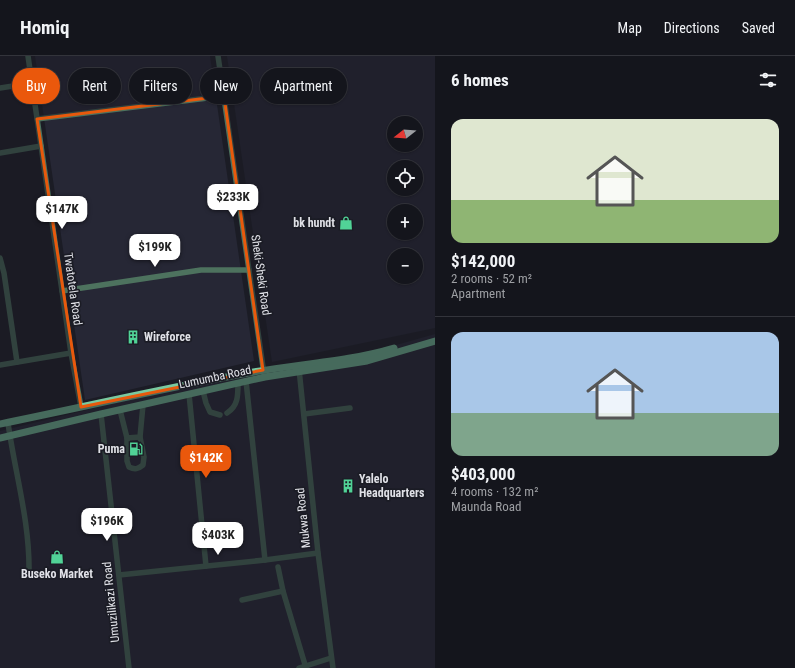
<!DOCTYPE html>
<meta charset="utf-8">
<style>
body{margin:0;font-family:"Roboto Condensed",sans-serif;background:#212229;color:#f1f3f6;height:100vh;display:flex;flex-direction:column;font-size:15px;white-space:nowrap}
*{box-sizing:border-box;margin:0}
p{font-size:13px;color:#9d9fa3}
.icon{flex:none;width:22px;height:22px;fill:none;stroke:currentColor;stroke-width:2;stroke-linecap:round;stroke-linejoin:round}
.map{position:relative;flex:1;overflow:hidden}
.side{display:flex;flex-direction:column;background:#14151c;width:360px}
.side>*{flex:none}
.banner{position:absolute;left:12px;top:12px;width:363px;height:36px;display:flex;gap:8px}
.needle{width:26px;rotate:253deg}
.fabs{position:absolute;left:387px;top:60px;display:grid;gap:8px}
.fabs a{display:grid;place-items:center;width:36px;height:36px;border-radius:50%;background:#14151c;box-shadow:0 1px 3px #0004,0 0 0 1px #33343b;font-size:20px}
.price{position:absolute;translate:-50% -34px;padding:0 9px;border-radius:8px;background:#fff;color:#222;font-size:13px;line-height:26px;filter:drop-shadow(0 1px 2px #0008)}
.price::after{content:'';position:absolute;left:50%;top:24px;width:12px;height:9px;margin-left:-6px;background:inherit;clip-path:polygon(0 0,100% 0,50% 100%)}
.price.current{background:#ea580c;color:#fff}
ul{padding:0;list-style:none}
li{display:grid;align-content:center;gap:8px;height:212px;padding:0 16px}
li+li{border-top:1px solid #33343b}
li span{display:grid;place-items:center;height:124px;border-radius:12px;color:#555}
li>.icon{margin-inline-start:auto}
span .icon{width:72px;height:72px;fill:#fffc;stroke-width:1}
li b{font-size:17px}
h2{display:flex;justify-content:space-between;align-items:center;height:48px;padding:0 16px;font-size:17px}
.chip{padding:0 14px;border-radius:18px;background:#14151c;box-shadow:0 1px 3px #0004,0 0 0 1px #33343b;font-size:14px;line-height:36px}
.chip.current{background:#ea580c;color:#fff}
header{display:flex;align-items:center;gap:24px;box-sizing:border-box;height:56px;padding:0 20px;background:#14151c;border-bottom:1px solid #33343b}
header strong{font-size:19px}
nav{display:flex;gap:22px;margin-inline-start:auto;font-size:14px}
main{display:flex;flex:1;min-height:0}
.map>svg:first-child{display:block}
</style>
<header>
<strong>Homiq</strong>
<nav><a>Map</a><a>Directions</a><a>Saved</a></nav>
</header>
<main>
<div class="map">
<svg width="435" height="612" viewBox="0 0 435 612">
<rect width="100%" height="100%" fill="#1b1c25"/>
<g fill="#262735" fill-rule="evenodd">
<polygon points="35,0 210,0 254,305 85,344"/>
<path d="M227 0H435V272L272 306ZM394 67H416V89H394ZM394 111H416V133H394ZM394 155H416V177H394ZM394 199H416V221H394Z"/>
<polygon points="435,278 435,612 0,612 0,375 215,323 361,299"/>
</g>
<g fill="none" stroke-linecap="round" stroke-linejoin="round">
<g stroke="#4d725e" stroke-width="5.5">
<polyline points="28,0 71,297 81,351"/>
<polyline points="218,0 264,318"/>
<polyline points="0,32 32,27"/>
<polyline points="37,63 224,40"/>
<polyline points="0,97 41,90"/>
<polyline points="0,202 4,217 17,306"/>
<polyline points="62,235 201,214 249,214"/>
<polyline points="0,309 71,297"/>
<polyline points="299,313 318,497 333,612"/>
<polyline points="246,325 265,504"/>
<polyline points="203,335 206,347 210,356 220,359"/>
<polyline points="189,338 206,510"/>
<polyline points="120,354 127,382 140,381 143,349"/>
<path d="M227 357C238 350 238 340 238 327"/>
<polyline points="101,358 129,612"/>
<polyline points="304,358 350,352"/>
<path d="M8 367C15 417 30 466 29 517"/>
<path d="M127 382V405L129 411C135 414 138 413 143 409L144 401 140 381"/>
<polyline points="278,511 283,535 306,612"/>
<polyline points="119,519 265,504 318,497"/>
<polyline points="242,544 283,535"/>
<polyline points="299,612 331,602"/>
</g>
<g stroke="#7acaa0" stroke-width="7">
<path d="M0 368C83 351 165 332 248 317 296 308 347 306 394 292"/>
<polyline points="0,382 101,358 265,321 367,305 435,285"/>
</g>
</g>
<path d="M0 0H435V612H0ZM224 40 263 314 81 351 37 63Z" fill="#1b1c25" fill-opacity=".55" fill-rule="evenodd"/>
<path fill="none" stroke="#e8590c" stroke-width="3" stroke-linejoin="round" d="M224 40 263 314 81 351 37 63Z"/>
<defs>
<g id="shop-bare" transform="scale(1.08)"><path d="M-5-2.5h2.3a2.7 3.5 0 0 1 5.4 0H5L5.5 6h-11ZM-1.5-2.5h3a1.5 2.3 0 0 0-3 0Z" fill="#51d397" stroke="#1b1c25" stroke-width="2.5" paint-order="stroke"/></g>
<g id="building-bare" transform="scale(1.08)"><path d="M-4-6H4V6H1V3H-1V6H-4ZM-2.5-4.3h1.7v1.8h-1.7ZM.8-4.3h1.7v1.8H.8ZM-2.5-1h1.7V.8h-1.7ZM.8-1h1.7V.8H.8Z" fill="#51d397" stroke="#1b1c25" stroke-width="2.5" paint-order="stroke"/></g>
<g id="fuel-bare" transform="scale(1.08)"><path d="M-5.5-6h7V0h2V4h1.3V-2.5L3-4.5l.8-.8L6-3V5H2.5V1h-1V6h-7ZM-4.2-4.7v3.2H.2V-4.7Z" fill="#51d397" stroke="#1b1c25" stroke-width="2.5" paint-order="stroke"/></g>
</defs>
<g fill-rule="evenodd">
<use href="#shop-bare" x="346" y="167"/>
<use href="#building-bare" x="133" y="281"/>
<use href="#fuel-bare" x="136" y="393"/>
<use href="#building-bare" x="348" y="430"/>
<use href="#shop-bare" x="57" y="501"/>
</g>
<g text-anchor="middle" dominant-baseline="central" stroke-width="3.5" stroke-linejoin="round" paint-order="stroke">
<g font-size="12" font-weight="bold" fill="#e0e1e7" stroke="#1b1c25" text-anchor="end">
<text x="335" y="167">bk hundt</text>
<text x="144" y="281" text-anchor="start">Wireforce</text>
<text x="125" y="393">Puma</text>
<text x="359" y="423" text-anchor="start">Yalelo<tspan x="359" dy="14">Headquarters</tspan></text>
<text x="57" y="518" text-anchor="middle">Buseko Market</text>
</g>
<g font-size="12" fill="#e0e1e7" stroke="#1b1c25">
<text transform="translate(261 219) rotate(82)">Sheki-Sheki Road</text>
<text transform="translate(73 233) rotate(82)">Twatotela Road</text>
<text transform="translate(215 321) rotate(-12)">Lumumba Road</text>
<text transform="translate(303 462) rotate(-96)">Mukwa Road</text>
<text transform="translate(111 546) rotate(-96)">Umuzilikazi Road</text>
</g>
</g>
</svg>
<div class="fabs">
<a><svg class="needle" viewBox="-14 -14 28 28"><path d="M0-13l5 13h-10z" fill="#e53935"/><path d="M0 13l5-13h-10z" fill="#9d9fa3"/></svg></a>
<a><svg class="icon" aria-label="locate" viewBox="0 0 24 24"><circle cx="12" cy="12" r="6"/><path d="M12 2v4M12 18v4M2 12h4M18 12h4"/></svg></a>
<a>+</a>
<a>−</a>
</div>
<b class="price" style="left:233px;top:162px">$233K</b>
<b class="price" style="left:62px;top:174px">$147K</b>
<b class="price" style="left:155px;top:212px">$199K</b>
<b class="price current" style="left:206px;top:423px">$142K</b>
<b class="price" style="left:107px;top:486px">$196K</b>
<b class="price" style="left:218px;top:500px">$403K</b>
<div class="banner">
<a class="chip current">Buy</a>
<a class="chip">Rent</a>
<a class="chip">Filters</a>
<a class="chip">New</a>
<a class="chip">Apartment</a>
</div>
</div>
<section class="side">
<h2>6 homes<svg class="icon" aria-label="filters" viewBox="0 0 24 24"><path d="M4 7h16M4 17h16"/><circle cx="9" cy="7" r="2"/><circle cx="15" cy="17" r="2"/></svg></h2>
<ul>
<li><span style="background:linear-gradient(#dfe7d0 65%,#8fb573 0)"><svg class="icon" aria-label="home" viewBox="0 0 24 24"><path d="M3 11l9-7 9 7M6 9v11h12V9"/></svg></span><div><b>$142,000</b><p>2 rooms · 52 m²</p><p>Apartment</p></div></li>
<li><span style="background:linear-gradient(#a9c7e8 65%,#7fa58c 0)"><svg class="icon" aria-label="home" viewBox="0 0 24 24"><path d="M3 11l9-7 9 7M6 9v11h12V9"/></svg></span><div><b>$403,000</b><p>4 rooms · 132 m²</p><p>Maunda Road</p></div></li>
</ul>
</section>
</main>
